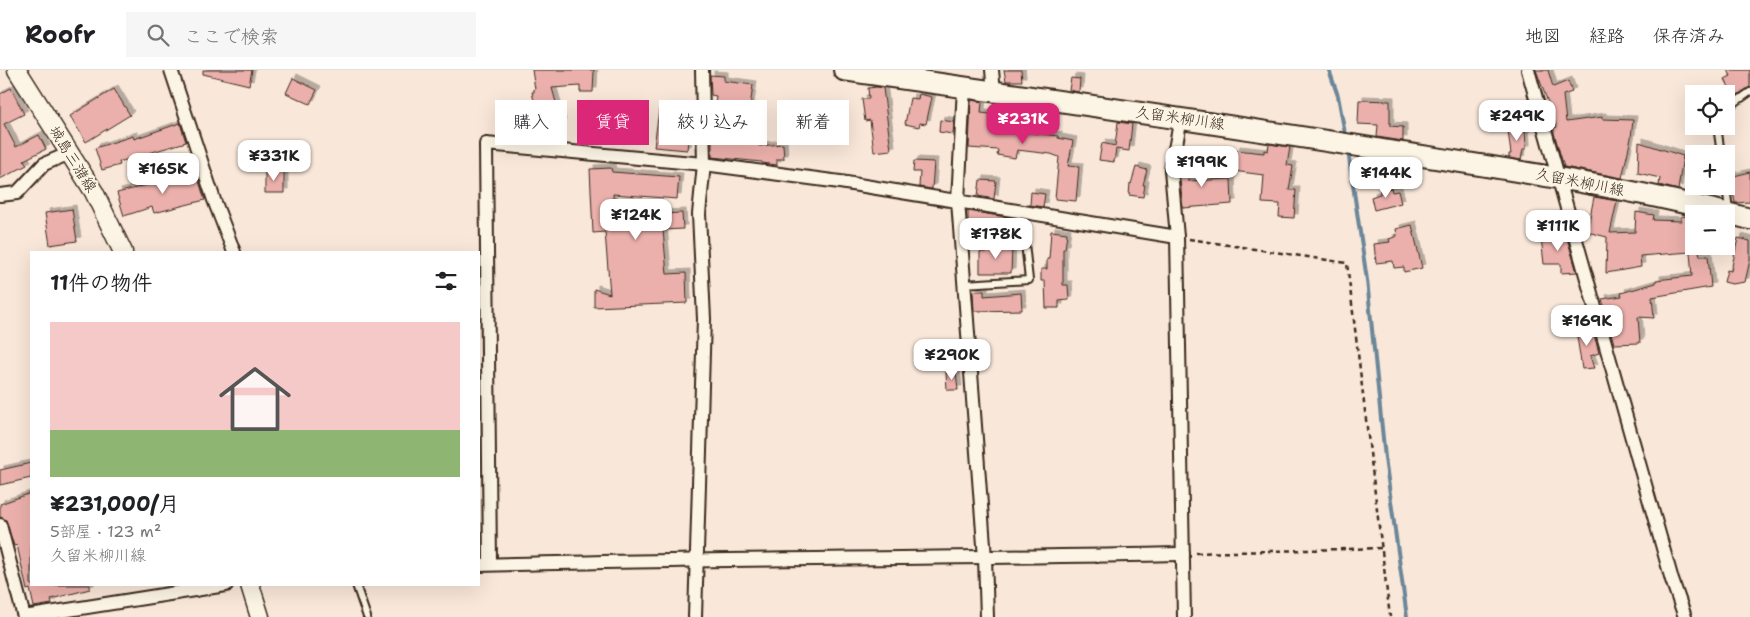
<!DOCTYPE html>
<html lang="ja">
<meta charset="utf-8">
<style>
body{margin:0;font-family:"Shantell Sans","Klee One",sans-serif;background:#f6f6f6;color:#202124;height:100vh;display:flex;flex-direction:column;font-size:19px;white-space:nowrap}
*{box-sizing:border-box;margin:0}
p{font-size:16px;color:#757577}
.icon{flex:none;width:28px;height:28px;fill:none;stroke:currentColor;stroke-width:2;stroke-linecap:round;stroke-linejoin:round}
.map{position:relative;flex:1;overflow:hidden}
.drawer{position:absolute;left:30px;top:181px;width:450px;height:335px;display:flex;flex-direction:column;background:#fff;border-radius:0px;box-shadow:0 5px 20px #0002}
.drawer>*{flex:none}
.guide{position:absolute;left:495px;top:30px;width:475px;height:45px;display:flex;gap:10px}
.fabs{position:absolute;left:1685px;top:15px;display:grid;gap:10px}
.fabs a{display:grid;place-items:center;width:50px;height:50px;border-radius:0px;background:#fff;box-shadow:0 5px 20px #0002;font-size:25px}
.price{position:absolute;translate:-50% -42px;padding:0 11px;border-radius:10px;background:#fff;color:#222;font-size:16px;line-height:32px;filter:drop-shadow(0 1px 2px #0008)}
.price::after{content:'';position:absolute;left:50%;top:30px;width:15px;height:11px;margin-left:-8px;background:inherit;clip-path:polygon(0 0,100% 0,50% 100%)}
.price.on{background:#db2777;color:#fff}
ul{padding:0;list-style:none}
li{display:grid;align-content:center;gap:10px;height:265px;padding:0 20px}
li+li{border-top:1px solid #e0e0e0}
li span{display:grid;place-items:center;height:155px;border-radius:0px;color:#555}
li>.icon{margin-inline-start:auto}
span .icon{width:90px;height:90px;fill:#fffc;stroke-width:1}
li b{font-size:21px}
h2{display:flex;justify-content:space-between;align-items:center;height:60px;padding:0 20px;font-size:21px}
.tag{padding:0 18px;border-radius:0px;background:#fff;box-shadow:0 5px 20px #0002;font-size:18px;line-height:45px}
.tag.on{background:#db2777;color:#fff}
header{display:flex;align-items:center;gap:30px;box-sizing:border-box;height:70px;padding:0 25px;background:#fff;border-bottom:1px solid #e0e0e0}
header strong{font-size:24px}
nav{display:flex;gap:28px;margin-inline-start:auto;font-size:18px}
.search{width:350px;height:45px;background:#f6f6f6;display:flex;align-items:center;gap:12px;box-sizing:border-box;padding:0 18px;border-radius:0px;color:#757577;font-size:19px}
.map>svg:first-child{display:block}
</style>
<header>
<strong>Roofr</strong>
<div class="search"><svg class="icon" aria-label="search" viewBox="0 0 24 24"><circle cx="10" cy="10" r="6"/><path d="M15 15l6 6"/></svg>ここで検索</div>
<nav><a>地図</a><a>経路</a><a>保存済み</a></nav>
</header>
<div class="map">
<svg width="1750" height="547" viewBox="0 0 1750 547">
<defs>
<filter id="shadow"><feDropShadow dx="4" dy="-4" stdDeviation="0" flood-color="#0004"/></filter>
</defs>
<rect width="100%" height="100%" fill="#f9e7d9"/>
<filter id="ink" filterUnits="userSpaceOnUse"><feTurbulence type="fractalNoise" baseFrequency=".02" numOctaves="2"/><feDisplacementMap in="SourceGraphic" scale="10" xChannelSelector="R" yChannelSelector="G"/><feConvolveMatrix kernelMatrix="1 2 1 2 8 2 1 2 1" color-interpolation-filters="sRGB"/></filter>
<g filter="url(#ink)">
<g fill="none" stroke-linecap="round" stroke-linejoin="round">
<g stroke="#6b8698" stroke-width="4">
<polyline points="1329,0 1338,26 1346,69"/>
<polyline points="1348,81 1367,210 1385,388 1407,547"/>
</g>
</g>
<g fill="#ebb0ab" stroke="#3b2a1e" filter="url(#shadow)">
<polygon points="203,0 252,0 249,15 203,4"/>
<polygon points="532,0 594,0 593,22 580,22 580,16 552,18 562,54 540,58 532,22 534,22 534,19 535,19"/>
<polygon points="1004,0 1021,0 1022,11 1006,11"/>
<polygon points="1536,0 1548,0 1553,17 1568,11 1572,22 1563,25 1566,52 1602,47 1602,49 1633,50 1631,68 1622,108 1564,97 1554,63 1554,58 1557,57"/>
<polygon points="1728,0 1750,0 1750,17 1734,27 1725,9 1731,6"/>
<polygon points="710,5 724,6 724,11 753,15 750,37 761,38 759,76 783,74 784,89 777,89 777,95 762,93 762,92 712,87 712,65 716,26 711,25"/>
<polygon points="293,8 317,20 310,34 286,23"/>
<polygon points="1071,8 1080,9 1079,22 1069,20"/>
<polygon points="877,17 883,18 891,80 874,82 870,50 865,51 862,29 869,29 868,18"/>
<polygon points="11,18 24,44 4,54 16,77 39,65 46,79 24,90 27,95 0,109 0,24"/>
<polygon points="114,19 130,45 86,72 70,46"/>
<polygon points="919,24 932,27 926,54 920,53 919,57 905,54 910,28 918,29"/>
<polygon points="971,30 982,32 981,43 1025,48 1023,62 1058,66 1058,68 1073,71 1068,96 1079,97 1076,131 1055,129 1059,87 1051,84 1017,80 1015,88 997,85 998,80 969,78"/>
<polygon points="1359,30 1390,31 1390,56 1403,57 1403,71 1377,67 1378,55 1358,54"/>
<polygon points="659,40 677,41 676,60 689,61 687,80 654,77"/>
<polygon points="940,50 954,52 953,64 939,62"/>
<polygon points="1118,52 1132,54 1129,81 1116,79 1114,92 1099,90 1102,73 1115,76"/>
<polygon points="180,53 186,72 119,92 120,95 102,100 95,78 133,66 134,69"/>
<polygon points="1514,54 1525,57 1526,79 1523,79 1521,90 1509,88 1509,84 1511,84 1508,61 1514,61"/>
<polygon points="1639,72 1683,86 1678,120 1659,115 1660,108 1638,103"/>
<polygon points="1269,74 1290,77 1287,95 1293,96 1289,120 1296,120 1294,148 1279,147 1280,134 1262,133 1264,105 1233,101 1236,80 1264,83 1264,80 1268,81"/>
<polygon points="1183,80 1193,81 1188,111 1231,109 1232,134 1183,138 1179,100"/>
<polygon points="914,91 934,92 932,119 919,117 920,102 913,102"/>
<polygon points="1136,97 1147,100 1143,115 1145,115 1143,127 1129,125 1130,113 1131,114"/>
<polygon points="611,98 612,102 679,107 677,129 613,124 614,146 682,143 683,159 663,160 667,204 686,203 687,233 594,237 594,219 610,224 605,162 593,163 590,99"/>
<polygon points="265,100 284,101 284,123 265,123"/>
<polygon points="196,102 205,130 154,143 152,137 124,146 117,123"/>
<polygon points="1750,102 1750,132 1735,133 1730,107"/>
<polygon points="980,110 996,111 994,129 978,126"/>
<polygon points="1391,118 1392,122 1398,121 1401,133 1374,140 1371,127 1380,124 1380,120"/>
<polygon points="1031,122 1045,124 1043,137 1030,135"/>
<polygon points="1594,127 1617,131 1610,163 1635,162 1636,142 1654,145 1653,150 1681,151 1681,146 1694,148 1694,176 1698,176 1700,186 1708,186 1711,217 1652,227 1654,248 1638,247 1640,273 1614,274 1602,229 1622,226 1621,223 1656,213 1656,210 1692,206 1690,182 1640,186 1641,197 1606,203 1607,167 1587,162"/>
<polygon points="72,139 77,171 50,175 45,143"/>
<polygon points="968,141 1025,150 1023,166 986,166 986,157 968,155"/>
<polygon points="1412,155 1422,198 1404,202 1404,197 1394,198 1393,191 1376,193 1374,174 1390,172 1389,169 1397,166 1396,159"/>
<polygon points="1051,161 1067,163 1065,179 1063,179 1063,215 1068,215 1069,230 1059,231 1059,238 1046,238 1045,211 1041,211 1041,199 1047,199 1047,189 1049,189"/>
<polygon points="1564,161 1566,165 1577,202 1561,203 1561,194 1544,194 1541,167"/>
<polygon points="1738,168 1750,171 1750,190 1745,212 1732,214 1724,212 1727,200 1731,201"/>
<polygon points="986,176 1012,177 1011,203 980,203 980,182 986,182"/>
<polygon points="973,221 984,221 984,226 1021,223 1022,240 974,241"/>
<polygon points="1592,257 1599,283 1590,286 1594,298 1582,299 1576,260"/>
<polygon points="946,302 956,302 958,320 947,320"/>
<polygon points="31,393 31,408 0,415 0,400"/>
<polygon points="31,423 31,515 90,515 90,519 51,529 52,534 34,537 30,519 27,520 17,475 14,476 6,450 0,447 0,434"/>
</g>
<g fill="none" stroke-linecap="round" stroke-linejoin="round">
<g stroke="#3b2a1e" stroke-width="10">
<g id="lane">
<polyline points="1726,39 1750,22"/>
<polyline points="1717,56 1721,84"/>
<polyline points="1726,116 1729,140"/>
<polyline points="961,170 1025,173 1029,210 964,214"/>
<polyline points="356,515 367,547"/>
</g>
</g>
<g stroke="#3b2a1e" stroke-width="16">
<g id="street">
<polyline points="171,0 214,130 234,182"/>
<polyline points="992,0 994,22"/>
<polyline points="1528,0 1672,510 1685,547"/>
<polyline points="964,17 958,131 985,488 987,547"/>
<polyline points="1181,48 1171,100 1177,167 1184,547"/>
<polyline points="0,125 17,123 44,94 70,83"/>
<polyline points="0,455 24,547"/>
<polyline points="490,494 486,74 704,94 840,112 1177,167"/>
<path d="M479 495C713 488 948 489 1183 484"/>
<polyline points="24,547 226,515"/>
<polyline points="695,547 704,249 699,144 704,94 702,0"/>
</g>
</g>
<g stroke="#3b2a1e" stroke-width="21">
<g id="secondary">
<polyline points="17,0 94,122 123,182"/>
<polyline points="250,515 260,547"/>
</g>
</g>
<g stroke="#3b2a1e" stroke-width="24">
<path id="primary" d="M844 0C1024 26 1203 51 1383 80 1506 99 1629 117 1750 149"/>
</g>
<g stroke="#3b2a1e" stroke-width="2.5" stroke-dasharray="5 4" stroke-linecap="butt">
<polyline points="1189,169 1347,193 1390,547"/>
<polyline points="1196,483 1382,478"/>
</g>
<use href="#lane" stroke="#fcf5e5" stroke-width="6"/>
<use href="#street" stroke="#fcf5e5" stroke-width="12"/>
<use href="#secondary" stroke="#fcf5e5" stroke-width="18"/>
<use href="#primary" stroke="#fcf5e5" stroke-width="20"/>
</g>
</g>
<g text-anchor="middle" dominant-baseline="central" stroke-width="4.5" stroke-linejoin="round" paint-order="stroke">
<g font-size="15" fill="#3b2a1e" stroke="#fcf5e5">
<text transform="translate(1180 48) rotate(8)">久留米柳川線</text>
<text transform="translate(73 89) rotate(58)">城島三潴線</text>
<text transform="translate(1580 112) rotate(11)">久留米柳川線</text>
</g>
</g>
</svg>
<div class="fabs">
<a><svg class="icon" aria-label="locate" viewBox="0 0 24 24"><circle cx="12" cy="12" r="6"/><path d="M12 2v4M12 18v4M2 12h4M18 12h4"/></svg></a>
<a>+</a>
<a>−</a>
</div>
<b class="price" style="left:1517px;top:72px">¥249K</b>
<b class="price on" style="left:1023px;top:75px">¥231K</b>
<b class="price" style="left:274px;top:112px">¥331K</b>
<b class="price" style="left:1202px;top:118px">¥199K</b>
<b class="price" style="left:163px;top:125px">¥165K</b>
<b class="price" style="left:1386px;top:129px">¥144K</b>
<b class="price" style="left:636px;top:171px">¥124K</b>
<b class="price" style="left:1558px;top:182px">¥111K</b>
<b class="price" style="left:996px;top:190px">¥178K</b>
<b class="price" style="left:1587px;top:277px">¥169K</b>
<b class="price" style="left:952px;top:311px">¥290K</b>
<div class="guide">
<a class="tag">購入</a>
<a class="tag on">賃貸</a>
<a class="tag">絞り込み</a>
<a class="tag">新着</a>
</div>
<section class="drawer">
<h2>11件の物件<svg class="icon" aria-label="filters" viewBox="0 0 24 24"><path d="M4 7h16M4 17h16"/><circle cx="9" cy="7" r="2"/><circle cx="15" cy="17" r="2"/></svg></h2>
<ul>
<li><span style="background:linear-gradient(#f6c9c9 70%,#8fb573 0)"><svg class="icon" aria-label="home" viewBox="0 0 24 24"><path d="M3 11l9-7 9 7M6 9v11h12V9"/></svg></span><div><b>¥231,000/月</b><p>5部屋 · 123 m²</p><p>久留米柳川線</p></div></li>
</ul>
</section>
</div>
